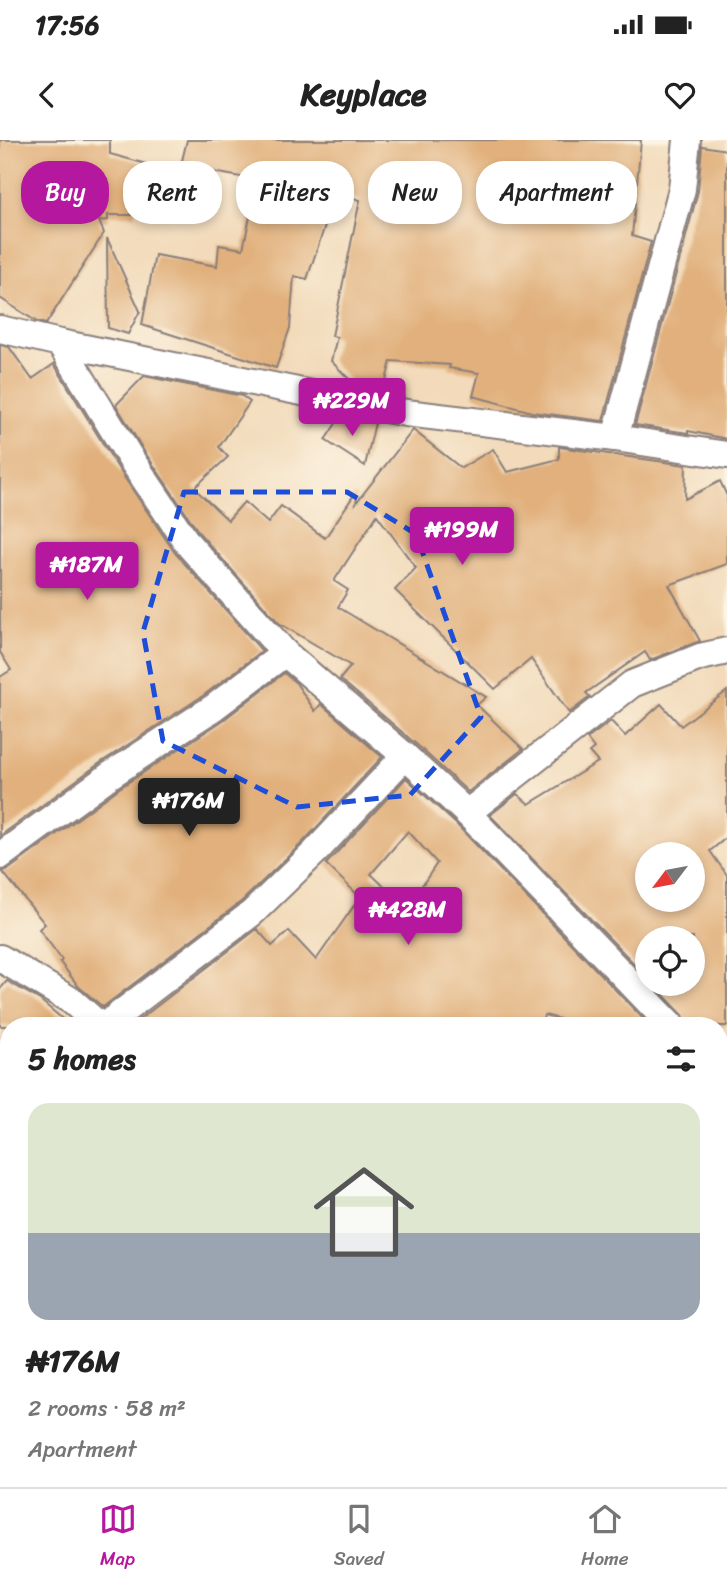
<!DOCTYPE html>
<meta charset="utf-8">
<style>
body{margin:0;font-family:Sriracha,sans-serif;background:#f2f2f2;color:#222;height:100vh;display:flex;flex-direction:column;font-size:26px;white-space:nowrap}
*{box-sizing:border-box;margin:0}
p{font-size:23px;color:#767676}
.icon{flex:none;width:38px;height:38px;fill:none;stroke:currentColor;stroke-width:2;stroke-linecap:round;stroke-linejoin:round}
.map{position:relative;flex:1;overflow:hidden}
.details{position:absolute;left:0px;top:877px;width:728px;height:471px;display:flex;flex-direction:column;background:#fff;border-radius:28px 28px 0 0;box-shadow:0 4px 10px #0003}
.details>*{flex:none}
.top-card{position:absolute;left:21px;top:21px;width:686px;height:63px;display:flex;gap:14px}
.needle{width:46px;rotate:238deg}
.fabs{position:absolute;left:635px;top:702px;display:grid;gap:14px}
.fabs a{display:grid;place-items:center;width:70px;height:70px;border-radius:50%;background:#fff;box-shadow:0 4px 10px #0003;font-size:35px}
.price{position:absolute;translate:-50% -60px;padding:0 16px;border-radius:7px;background:#b5179e;color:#fff;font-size:23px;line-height:46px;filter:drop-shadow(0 2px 4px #0008)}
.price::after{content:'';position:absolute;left:50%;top:42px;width:21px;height:16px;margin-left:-10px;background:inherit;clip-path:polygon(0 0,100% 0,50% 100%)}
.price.current{background:#222;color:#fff}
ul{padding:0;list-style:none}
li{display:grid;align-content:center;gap:14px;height:371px;padding:0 28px}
li span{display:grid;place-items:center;height:217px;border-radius:21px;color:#555}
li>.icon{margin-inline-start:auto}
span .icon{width:126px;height:126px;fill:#fffc;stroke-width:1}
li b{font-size:30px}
h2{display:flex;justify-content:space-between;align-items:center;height:84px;padding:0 28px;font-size:30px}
.tag{padding:0 24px;border-radius:28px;background:#fff;box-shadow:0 4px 10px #0003;font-size:24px;line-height:63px}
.tag.current{background:#b5179e;color:#fff}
.status{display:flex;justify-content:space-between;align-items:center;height:49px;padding:0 35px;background:#fff;direction:ltr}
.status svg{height:19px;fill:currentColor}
header{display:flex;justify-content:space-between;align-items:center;height:91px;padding:0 28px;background:#fff;font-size:32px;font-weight:800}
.tab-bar{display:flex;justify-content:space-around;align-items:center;height:98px;border-top:2px solid #e0e0e0;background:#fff;font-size:19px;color:#767676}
.tab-bar a{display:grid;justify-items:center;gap:4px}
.tab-bar .current{color:#b5179e}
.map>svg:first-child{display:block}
</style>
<div class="status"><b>17:56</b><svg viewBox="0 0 49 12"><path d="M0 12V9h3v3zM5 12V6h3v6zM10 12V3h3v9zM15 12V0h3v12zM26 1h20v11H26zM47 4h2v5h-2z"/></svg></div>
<header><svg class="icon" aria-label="back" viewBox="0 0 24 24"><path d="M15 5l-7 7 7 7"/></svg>Keyplace<svg class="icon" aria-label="heart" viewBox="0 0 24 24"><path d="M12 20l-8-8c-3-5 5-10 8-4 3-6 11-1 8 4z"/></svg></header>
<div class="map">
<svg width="727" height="1347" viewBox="0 0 727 1347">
<rect width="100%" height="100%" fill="#fcf5e5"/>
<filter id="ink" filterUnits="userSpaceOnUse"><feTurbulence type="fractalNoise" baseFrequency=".0143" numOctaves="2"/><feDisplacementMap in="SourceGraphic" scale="14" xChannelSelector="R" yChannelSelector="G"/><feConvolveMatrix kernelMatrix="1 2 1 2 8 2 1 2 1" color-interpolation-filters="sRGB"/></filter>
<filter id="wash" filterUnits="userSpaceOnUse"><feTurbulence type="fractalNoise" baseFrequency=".00686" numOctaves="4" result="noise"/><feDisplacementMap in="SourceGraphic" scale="28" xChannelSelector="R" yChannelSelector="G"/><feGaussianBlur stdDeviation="1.57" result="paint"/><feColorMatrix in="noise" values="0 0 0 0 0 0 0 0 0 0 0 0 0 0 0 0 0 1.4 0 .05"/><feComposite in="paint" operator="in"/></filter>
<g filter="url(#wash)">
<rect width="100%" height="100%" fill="#f2daba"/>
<g id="blocks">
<g fill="#e1b07c" fill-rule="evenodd">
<polygon points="0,0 110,0 110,14 179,33 187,0 641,0 632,96 651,102 603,281 532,272 473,256 479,233 449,228 450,225 391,221 383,252 359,247 360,245 353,243 331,221 337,197 332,196 360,60 336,53 307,139 294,136 290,188 276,228 142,185 155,115 217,126 219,105 243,109 258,40 213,32 213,35 210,34 201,63 163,51 162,54 135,46 135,75 108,75 108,80 99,81 104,93 46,184 37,182 0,158"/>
<polygon points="702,6 727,10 727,299 688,291 688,293 635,285 682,111 683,111 685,100 698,51"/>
<polygon points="107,98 140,171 128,194 108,188"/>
<polygon points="0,205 9,207 32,239 54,224 118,328 175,413 262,511 204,555 100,623 0,696 0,537 11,530 0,512"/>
<polygon points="144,236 242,256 250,262 219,307 228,317 194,348 228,380 244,362 268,383 281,366 325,398 354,355 357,356 356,363 413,290 461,328 493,309 507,332 559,319 559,307 686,325 685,359 720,341 727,356 727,424 669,445 700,501 650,520 645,512 586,553 590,557 569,573 531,519 495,549 395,450 416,428 377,375 334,441 348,450 338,467 486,557 477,565 523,609 468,652 416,604 340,539 351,526 279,483 200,394 144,311 116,265"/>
<polygon points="341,276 375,283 365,326 325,300"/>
<polygon points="284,533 296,543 315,571 321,564 382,617 304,701 242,761 103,867 79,847 60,822 62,820 39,789 45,784 2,731 9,729 118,649 222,581"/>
<path d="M727 551V697L710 711 727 735V886H687L683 875 653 844H693V798H648V838L490 675 517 654 529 664 598 622 589 612 594 608 587 599 611 581 625 596 661 564 681 586ZM648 714H693V760H648Z"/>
<path d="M406 638 456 684 650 886H588L544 875 541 886H131L257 789 272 806 289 791 316 820 360 757 326 724ZM408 691 437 723 407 768 371 734Z"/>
<polygon points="7,841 40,860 71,886 0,886 0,849"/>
</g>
</g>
</g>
<g filter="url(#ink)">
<use href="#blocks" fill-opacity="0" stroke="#8a7e7a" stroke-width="2"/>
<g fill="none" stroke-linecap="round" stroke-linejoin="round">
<g stroke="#8a7e7a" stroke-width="30">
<g id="street">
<polyline points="0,189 60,203 406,273 615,298 727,315"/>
<polyline points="60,203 131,319 188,404 285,513 405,616 467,673 672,886"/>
<polyline points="615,298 682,49 687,0"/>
<polyline points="467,673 632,544 700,517 727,511"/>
<polyline points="0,716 109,636 213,568 285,513"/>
<polyline points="0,818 72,861 100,886"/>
<polyline points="104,886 252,773 315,712 405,616"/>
<polyline points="719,927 727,932"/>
<polyline points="0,1058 9,1068"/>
<polyline points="719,1069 727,1063"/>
<polyline points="719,1284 727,1278"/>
<polyline points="186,1339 191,1347"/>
<polyline points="613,1339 623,1347"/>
<polyline points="425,1347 431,1339"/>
<polyline points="639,1347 650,1339"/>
</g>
</g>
<use href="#street" stroke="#fff" stroke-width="26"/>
</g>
</g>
<path fill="none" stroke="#1d4ed8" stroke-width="5" stroke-dasharray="14 9" stroke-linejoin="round" d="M184 352H347L416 394 481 577 410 655 297 667 163 601 143 492Z"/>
</svg>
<div class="fabs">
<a><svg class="needle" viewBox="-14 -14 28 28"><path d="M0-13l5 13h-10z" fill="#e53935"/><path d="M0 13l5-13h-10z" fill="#767676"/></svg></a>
<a><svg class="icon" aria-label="locate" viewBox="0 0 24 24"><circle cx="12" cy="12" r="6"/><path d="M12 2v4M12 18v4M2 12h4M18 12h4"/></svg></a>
</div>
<b class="price" style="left:352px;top:298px">₦229M</b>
<b class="price" style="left:462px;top:427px">₦199M</b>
<b class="price" style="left:87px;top:462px">₦187M</b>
<b class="price current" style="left:189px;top:698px">₦176M</b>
<b class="price" style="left:408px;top:807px">₦428M</b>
<div class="top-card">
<a class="tag current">Buy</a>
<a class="tag">Rent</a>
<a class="tag">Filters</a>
<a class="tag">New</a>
<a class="tag">Apartment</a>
</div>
<section class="details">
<h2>5 homes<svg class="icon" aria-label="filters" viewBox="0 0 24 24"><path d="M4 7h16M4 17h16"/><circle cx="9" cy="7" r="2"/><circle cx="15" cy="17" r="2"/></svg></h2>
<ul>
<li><span style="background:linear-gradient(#dfe7d0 60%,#9aa5b1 0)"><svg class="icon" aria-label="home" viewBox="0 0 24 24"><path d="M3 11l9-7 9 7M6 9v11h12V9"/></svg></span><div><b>₦176M</b><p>2 rooms · 58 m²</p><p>Apartment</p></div></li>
</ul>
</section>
</div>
<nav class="tab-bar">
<a class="current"><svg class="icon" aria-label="map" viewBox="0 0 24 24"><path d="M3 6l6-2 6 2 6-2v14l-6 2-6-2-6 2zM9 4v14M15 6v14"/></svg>Map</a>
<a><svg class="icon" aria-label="saved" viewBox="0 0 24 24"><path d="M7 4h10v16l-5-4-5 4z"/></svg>Saved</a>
<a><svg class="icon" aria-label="home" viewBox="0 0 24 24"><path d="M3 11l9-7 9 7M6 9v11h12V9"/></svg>Home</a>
</nav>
